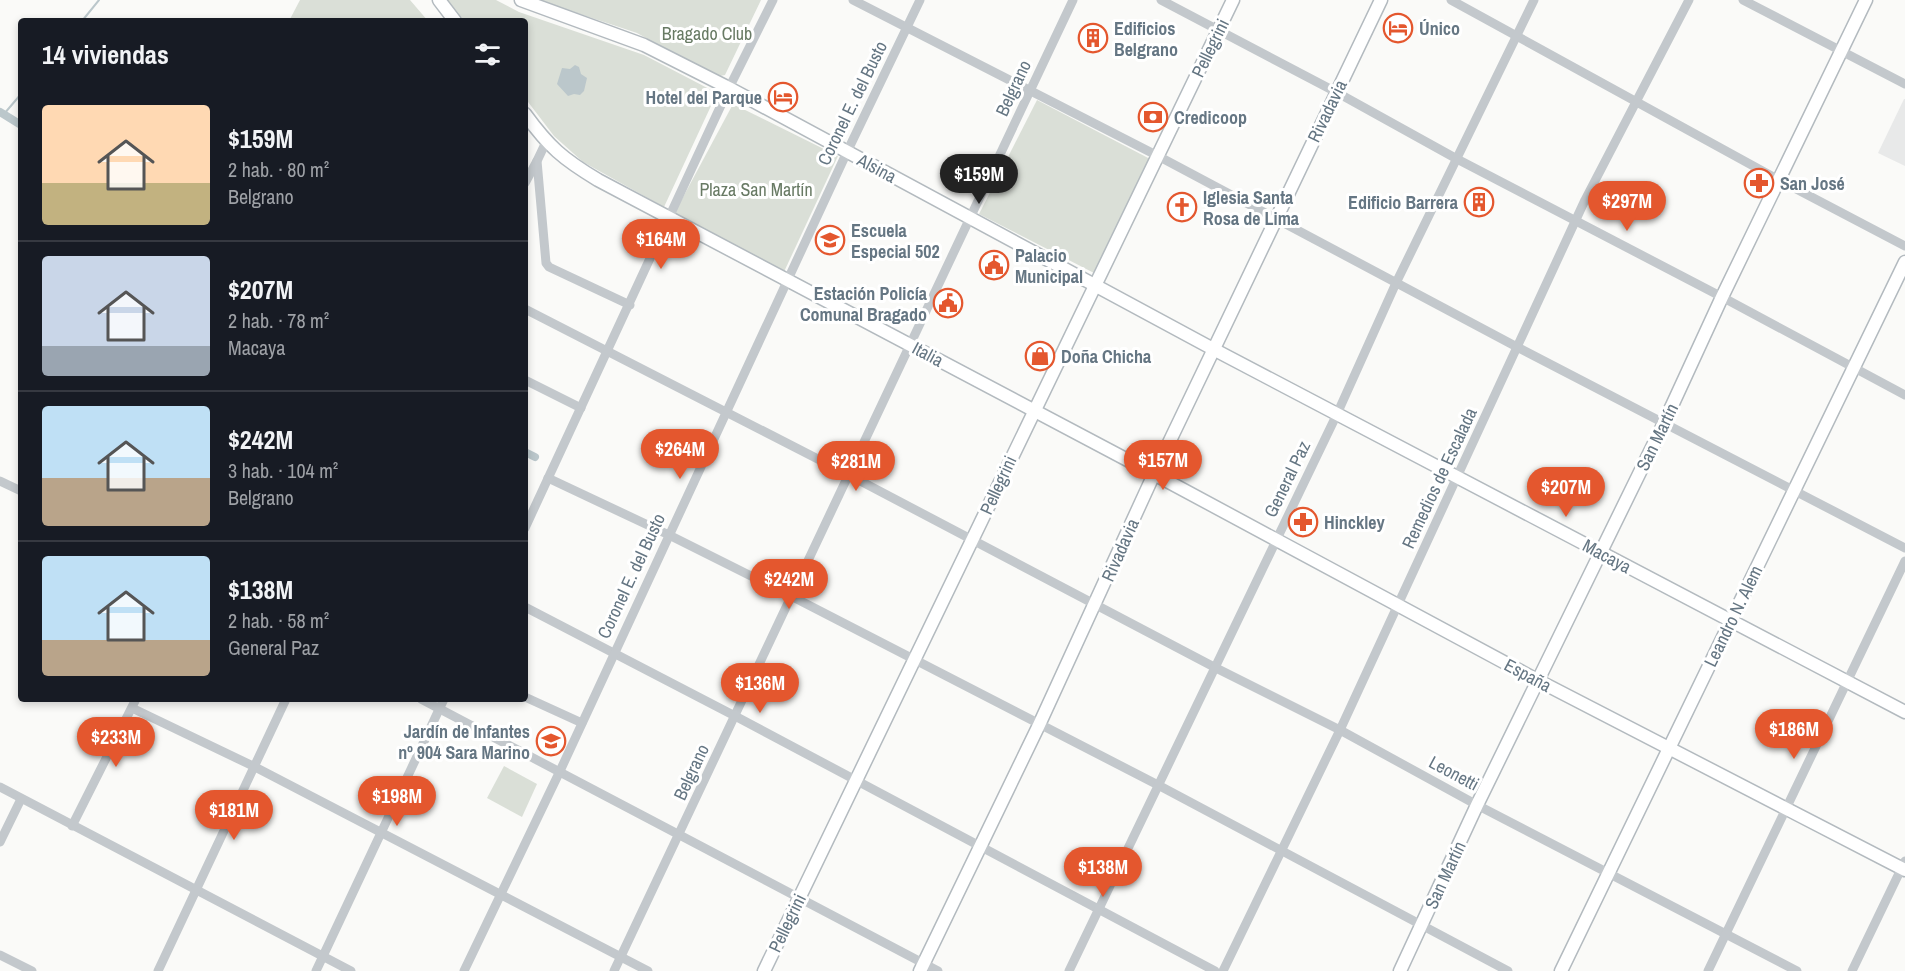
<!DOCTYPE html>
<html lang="es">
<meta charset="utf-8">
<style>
body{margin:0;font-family:"Archivo Narrow",sans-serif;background:#20242c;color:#f1f3f6;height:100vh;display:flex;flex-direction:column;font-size:22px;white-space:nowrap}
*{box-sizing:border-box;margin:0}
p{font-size:20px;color:#9ea1a6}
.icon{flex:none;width:33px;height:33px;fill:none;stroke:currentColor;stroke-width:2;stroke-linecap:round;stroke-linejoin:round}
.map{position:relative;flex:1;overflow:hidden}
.details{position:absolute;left:18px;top:18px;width:510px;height:684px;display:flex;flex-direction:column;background:#171b24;border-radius:6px;box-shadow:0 3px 9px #0003}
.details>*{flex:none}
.price{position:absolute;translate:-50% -51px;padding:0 14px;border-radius:21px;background:#e4572e;color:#fff;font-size:20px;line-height:39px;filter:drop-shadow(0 2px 3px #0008)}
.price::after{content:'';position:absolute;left:50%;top:36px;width:18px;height:14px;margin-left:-9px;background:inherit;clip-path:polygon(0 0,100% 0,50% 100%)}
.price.active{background:#222;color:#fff}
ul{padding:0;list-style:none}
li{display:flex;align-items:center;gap:18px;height:150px;padding:0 24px}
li+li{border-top:2px solid #363941}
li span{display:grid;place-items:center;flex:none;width:168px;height:120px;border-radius:6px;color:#555}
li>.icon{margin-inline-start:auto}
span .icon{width:72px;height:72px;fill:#fffc;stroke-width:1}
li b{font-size:26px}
h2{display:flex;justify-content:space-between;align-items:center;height:72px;padding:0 24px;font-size:26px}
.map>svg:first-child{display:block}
</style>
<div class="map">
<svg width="1905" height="971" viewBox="0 0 1905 971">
<rect width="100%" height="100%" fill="#fafaf8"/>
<polygon fill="#e8e9e9" points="1904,99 1905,99 1905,166 1878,153"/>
<g fill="#dadfd7">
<polygon points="300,0 410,0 428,21 289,21"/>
<polygon points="446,0 496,0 519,12 644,55 717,93 664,207 583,162 554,136 525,98 525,21 464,21"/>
<polygon points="538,0 761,0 725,75 715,77 637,33"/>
<polygon points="1037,100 1152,160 1094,273 979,214"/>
<polygon points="733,104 838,156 783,274 674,214"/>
<polygon points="504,766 537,784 522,817 487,798"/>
</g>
<polygon fill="#bbc7cb" points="575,65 579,67 581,74 587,78 584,91 580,95 574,94 568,96 557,84 562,68 570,69"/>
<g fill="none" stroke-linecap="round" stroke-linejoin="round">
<g stroke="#bbc7cb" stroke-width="2">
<polyline points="82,21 99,0"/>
<polyline points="4,114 21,94"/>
</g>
<g stroke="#bbc7cb" stroke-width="8">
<polyline points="0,112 21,125"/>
<polyline points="525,452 535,457"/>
</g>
<g stroke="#b3babf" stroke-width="15">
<g id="secondary">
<polyline points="439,0 455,21"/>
<polyline points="521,0 644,45 729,88 1215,350 1905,712"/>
<path d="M525 114C549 147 563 159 598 180L1154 474 1537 680 1905 870"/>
<polyline points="764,971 1233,0"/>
<polyline points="920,971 1039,725 1154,474 1381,0"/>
<polyline points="1400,971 1477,805 1664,423 1722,297 1866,0"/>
<polyline points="1561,971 1905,262"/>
</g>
</g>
<g stroke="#c3c8cc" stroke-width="9">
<polyline points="853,0 1158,156 1517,347 1905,548"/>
<polyline points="1161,0 1336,92 1457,159 1722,297 1905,395"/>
<polyline points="1451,0 1779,180 1905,246"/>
<polyline points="1743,0 1905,84"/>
<polyline points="546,142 537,161 546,263 549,267 630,305"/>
<polyline points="525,183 537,161"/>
<polyline points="525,309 849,475 1216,668 1340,730 1477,805 1797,971"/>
<polyline points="525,380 581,408"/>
<polyline points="548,478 669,535 791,596 1158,785 1508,971"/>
<polyline points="0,481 21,491"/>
<polyline points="525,528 729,88 773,0"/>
<polyline points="525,607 735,716 1215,971"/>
<polyline points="525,697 582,723"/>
<polyline points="421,699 938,971"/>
<polyline points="132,708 253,766 648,971"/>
<polyline points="0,787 351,971"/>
<polyline points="72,826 136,699"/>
<polyline points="0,842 21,799"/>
<polyline points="0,955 32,971"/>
<polyline points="158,971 286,699"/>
<polyline points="316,971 444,699"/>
<polyline points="464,971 560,771 847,152 920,0"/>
<polyline points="614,971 1073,0"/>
<polyline points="1069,971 1337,414 1396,283 1534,0"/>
<polyline points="1223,971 1340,730 1585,200 1689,0"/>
<polyline points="1708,971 1905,561"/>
<polyline points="1852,971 1905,861"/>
</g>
<use href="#secondary" stroke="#fff" stroke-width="12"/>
</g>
<defs>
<g id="hotel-ring" transform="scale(1.5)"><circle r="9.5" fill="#fff" stroke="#e4572e" stroke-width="1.5"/><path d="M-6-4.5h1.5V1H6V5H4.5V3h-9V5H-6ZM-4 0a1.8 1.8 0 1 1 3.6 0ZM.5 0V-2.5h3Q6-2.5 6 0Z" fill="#e4572e"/></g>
<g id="building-ring" transform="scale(1.5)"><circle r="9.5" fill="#fff" stroke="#e4572e" stroke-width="1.5"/><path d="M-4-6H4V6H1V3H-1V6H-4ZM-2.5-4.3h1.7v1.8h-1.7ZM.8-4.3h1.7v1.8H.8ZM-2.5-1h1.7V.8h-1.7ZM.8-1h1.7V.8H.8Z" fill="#e4572e"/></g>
<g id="bank-ring" transform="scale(1.5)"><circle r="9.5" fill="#fff" stroke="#e4572e" stroke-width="1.5"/><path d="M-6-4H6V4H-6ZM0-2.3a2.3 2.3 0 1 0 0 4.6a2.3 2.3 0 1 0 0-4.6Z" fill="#e4572e"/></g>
<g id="pharmacy-ring" transform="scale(1.5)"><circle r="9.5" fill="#fff" stroke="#e4572e" stroke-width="1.5"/><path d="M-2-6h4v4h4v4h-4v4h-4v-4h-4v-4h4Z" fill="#e4572e"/></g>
<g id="church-ring" transform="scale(1.5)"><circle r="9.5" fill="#fff" stroke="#e4572e" stroke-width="1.5"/><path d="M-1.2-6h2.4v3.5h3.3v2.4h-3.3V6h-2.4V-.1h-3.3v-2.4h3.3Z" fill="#e4572e"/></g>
<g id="school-ring" transform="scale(1.5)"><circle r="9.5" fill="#fff" stroke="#e4572e" stroke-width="1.5"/><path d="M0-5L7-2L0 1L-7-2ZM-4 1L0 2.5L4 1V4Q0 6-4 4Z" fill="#e4572e"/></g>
<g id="civic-ring" transform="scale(1.5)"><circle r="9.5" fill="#fff" stroke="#e4572e" stroke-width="1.5"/><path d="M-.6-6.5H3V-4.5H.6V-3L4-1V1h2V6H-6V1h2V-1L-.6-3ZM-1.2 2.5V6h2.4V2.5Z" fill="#e4572e"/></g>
<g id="shop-ring" transform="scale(1.5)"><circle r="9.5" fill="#fff" stroke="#e4572e" stroke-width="1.5"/><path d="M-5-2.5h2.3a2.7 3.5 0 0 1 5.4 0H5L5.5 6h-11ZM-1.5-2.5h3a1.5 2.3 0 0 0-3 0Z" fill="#e4572e"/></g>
</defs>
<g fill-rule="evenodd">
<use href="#hotel-ring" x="1398" y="28"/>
<use href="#building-ring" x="1093" y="38"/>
<use href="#hotel-ring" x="783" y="97"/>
<use href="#bank-ring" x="1153" y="117"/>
<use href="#pharmacy-ring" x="1759" y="183"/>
<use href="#building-ring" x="1479" y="202"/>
<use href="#church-ring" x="1182" y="207"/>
<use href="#school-ring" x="830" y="240"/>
<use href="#civic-ring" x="994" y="265"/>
<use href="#civic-ring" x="948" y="303"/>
<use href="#shop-ring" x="1040" y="356"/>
<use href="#pharmacy-ring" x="1303" y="522"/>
<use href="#school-ring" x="551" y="741"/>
</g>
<g text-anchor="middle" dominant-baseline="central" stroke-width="6" stroke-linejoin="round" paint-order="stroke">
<g font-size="18" font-weight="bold" fill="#657683" stroke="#fff" text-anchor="start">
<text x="1114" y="28">Edificios<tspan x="1114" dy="21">Belgrano</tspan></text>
<text x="1419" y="28">Único</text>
<text x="762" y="97" text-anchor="end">Hotel del Parque</text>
<text x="1174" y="117">Credicoop</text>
<text x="1780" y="183">San José</text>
<text x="1203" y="197">Iglesia Santa<tspan x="1203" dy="21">Rosa de Lima</tspan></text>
<text x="1458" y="202" text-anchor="end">Edificio Barrera</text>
<text x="851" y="230">Escuela<tspan x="851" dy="21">Especial 502</tspan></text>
<text x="1015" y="255">Palacio<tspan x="1015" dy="21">Municipal</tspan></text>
<text x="927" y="293" text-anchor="end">Estación Policía<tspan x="927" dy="21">Comunal Bragado</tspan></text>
<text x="1061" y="356">Doña Chicha</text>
<text x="1324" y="522">Hinckley</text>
<text x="530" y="731" text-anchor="end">Jardín de Infantes<tspan x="530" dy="21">nº 904 Sara Marino</tspan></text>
</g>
<g font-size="18" fill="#687a64" stroke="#fff">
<text x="707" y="33">Bragado Club</text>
<text x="756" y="189">Plaza San Martín</text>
</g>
<g font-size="18" fill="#657683" stroke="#fff">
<text transform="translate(1210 48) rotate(-64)">Pellegrini</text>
<text transform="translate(1013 88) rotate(-65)">Belgrano</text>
<text transform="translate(852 103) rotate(-64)">Coronel E. del Busto</text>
<text transform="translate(1327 111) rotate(-64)">Rivadavia</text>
<text transform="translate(877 168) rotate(28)">Alsina</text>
<text transform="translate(928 354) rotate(28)">Italia</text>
<text transform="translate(1657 437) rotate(-64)">San Martín</text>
<text transform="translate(1439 478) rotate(-65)">Remedios de Escalada</text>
<text transform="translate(1287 479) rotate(-64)">General Paz</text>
<text transform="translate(998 485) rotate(-65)">Pellegrini</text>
<text transform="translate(1120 550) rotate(-66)">Rivadavia</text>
<text transform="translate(1607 556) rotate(28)">Macaya</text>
<text transform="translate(631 576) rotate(-65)">Coronel E. del Busto</text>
<text transform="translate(1733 616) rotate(-64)">Leandro N. Alem</text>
<text transform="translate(1528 675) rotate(28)">España</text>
<text transform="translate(691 772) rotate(-65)">Belgrano</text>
<text transform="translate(1454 773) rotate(28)">Leonetti</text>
<text transform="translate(1445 875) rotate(-65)">San Martín</text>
<text transform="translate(787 923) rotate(-64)">Pellegrini</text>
</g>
</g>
</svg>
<b class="price active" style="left:979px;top:205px">$159M</b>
<b class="price" style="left:1627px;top:232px">$297M</b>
<b class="price" style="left:661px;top:270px">$164M</b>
<b class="price" style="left:680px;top:480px">$264M</b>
<b class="price" style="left:1163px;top:491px">$157M</b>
<b class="price" style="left:856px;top:492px">$281M</b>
<b class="price" style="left:1566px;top:518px">$207M</b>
<b class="price" style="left:789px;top:610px">$242M</b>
<b class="price" style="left:760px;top:714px">$136M</b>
<b class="price" style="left:1794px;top:760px">$186M</b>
<b class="price" style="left:116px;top:768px">$233M</b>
<b class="price" style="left:397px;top:827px">$198M</b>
<b class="price" style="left:234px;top:841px">$181M</b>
<b class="price" style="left:1103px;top:898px">$138M</b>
<section class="details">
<h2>14 viviendas<svg class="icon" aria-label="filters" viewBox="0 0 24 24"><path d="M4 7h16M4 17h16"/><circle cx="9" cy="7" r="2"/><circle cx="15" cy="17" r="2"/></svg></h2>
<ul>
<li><span style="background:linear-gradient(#ffd9b3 65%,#c2b280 0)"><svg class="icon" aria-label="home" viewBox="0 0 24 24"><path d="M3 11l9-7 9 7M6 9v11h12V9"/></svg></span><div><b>$159M</b><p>2 hab. · 80 m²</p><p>Belgrano</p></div></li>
<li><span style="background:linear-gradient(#c9d6e8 75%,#9aa5b1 0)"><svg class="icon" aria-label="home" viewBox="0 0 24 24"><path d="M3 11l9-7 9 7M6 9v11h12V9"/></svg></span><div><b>$207M</b><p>2 hab. · 78 m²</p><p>Macaya</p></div></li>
<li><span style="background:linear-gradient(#bfe0f5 60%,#b9a48a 0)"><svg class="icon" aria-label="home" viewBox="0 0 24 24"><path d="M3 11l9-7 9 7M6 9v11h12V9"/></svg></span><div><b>$242M</b><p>3 hab. · 104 m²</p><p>Belgrano</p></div></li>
<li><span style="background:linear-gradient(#bfe0f5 70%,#b9a48a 0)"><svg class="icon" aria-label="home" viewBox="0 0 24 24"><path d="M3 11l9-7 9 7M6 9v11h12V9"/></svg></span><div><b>$138M</b><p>2 hab. · 58 m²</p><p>General Paz</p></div></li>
</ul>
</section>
</div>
